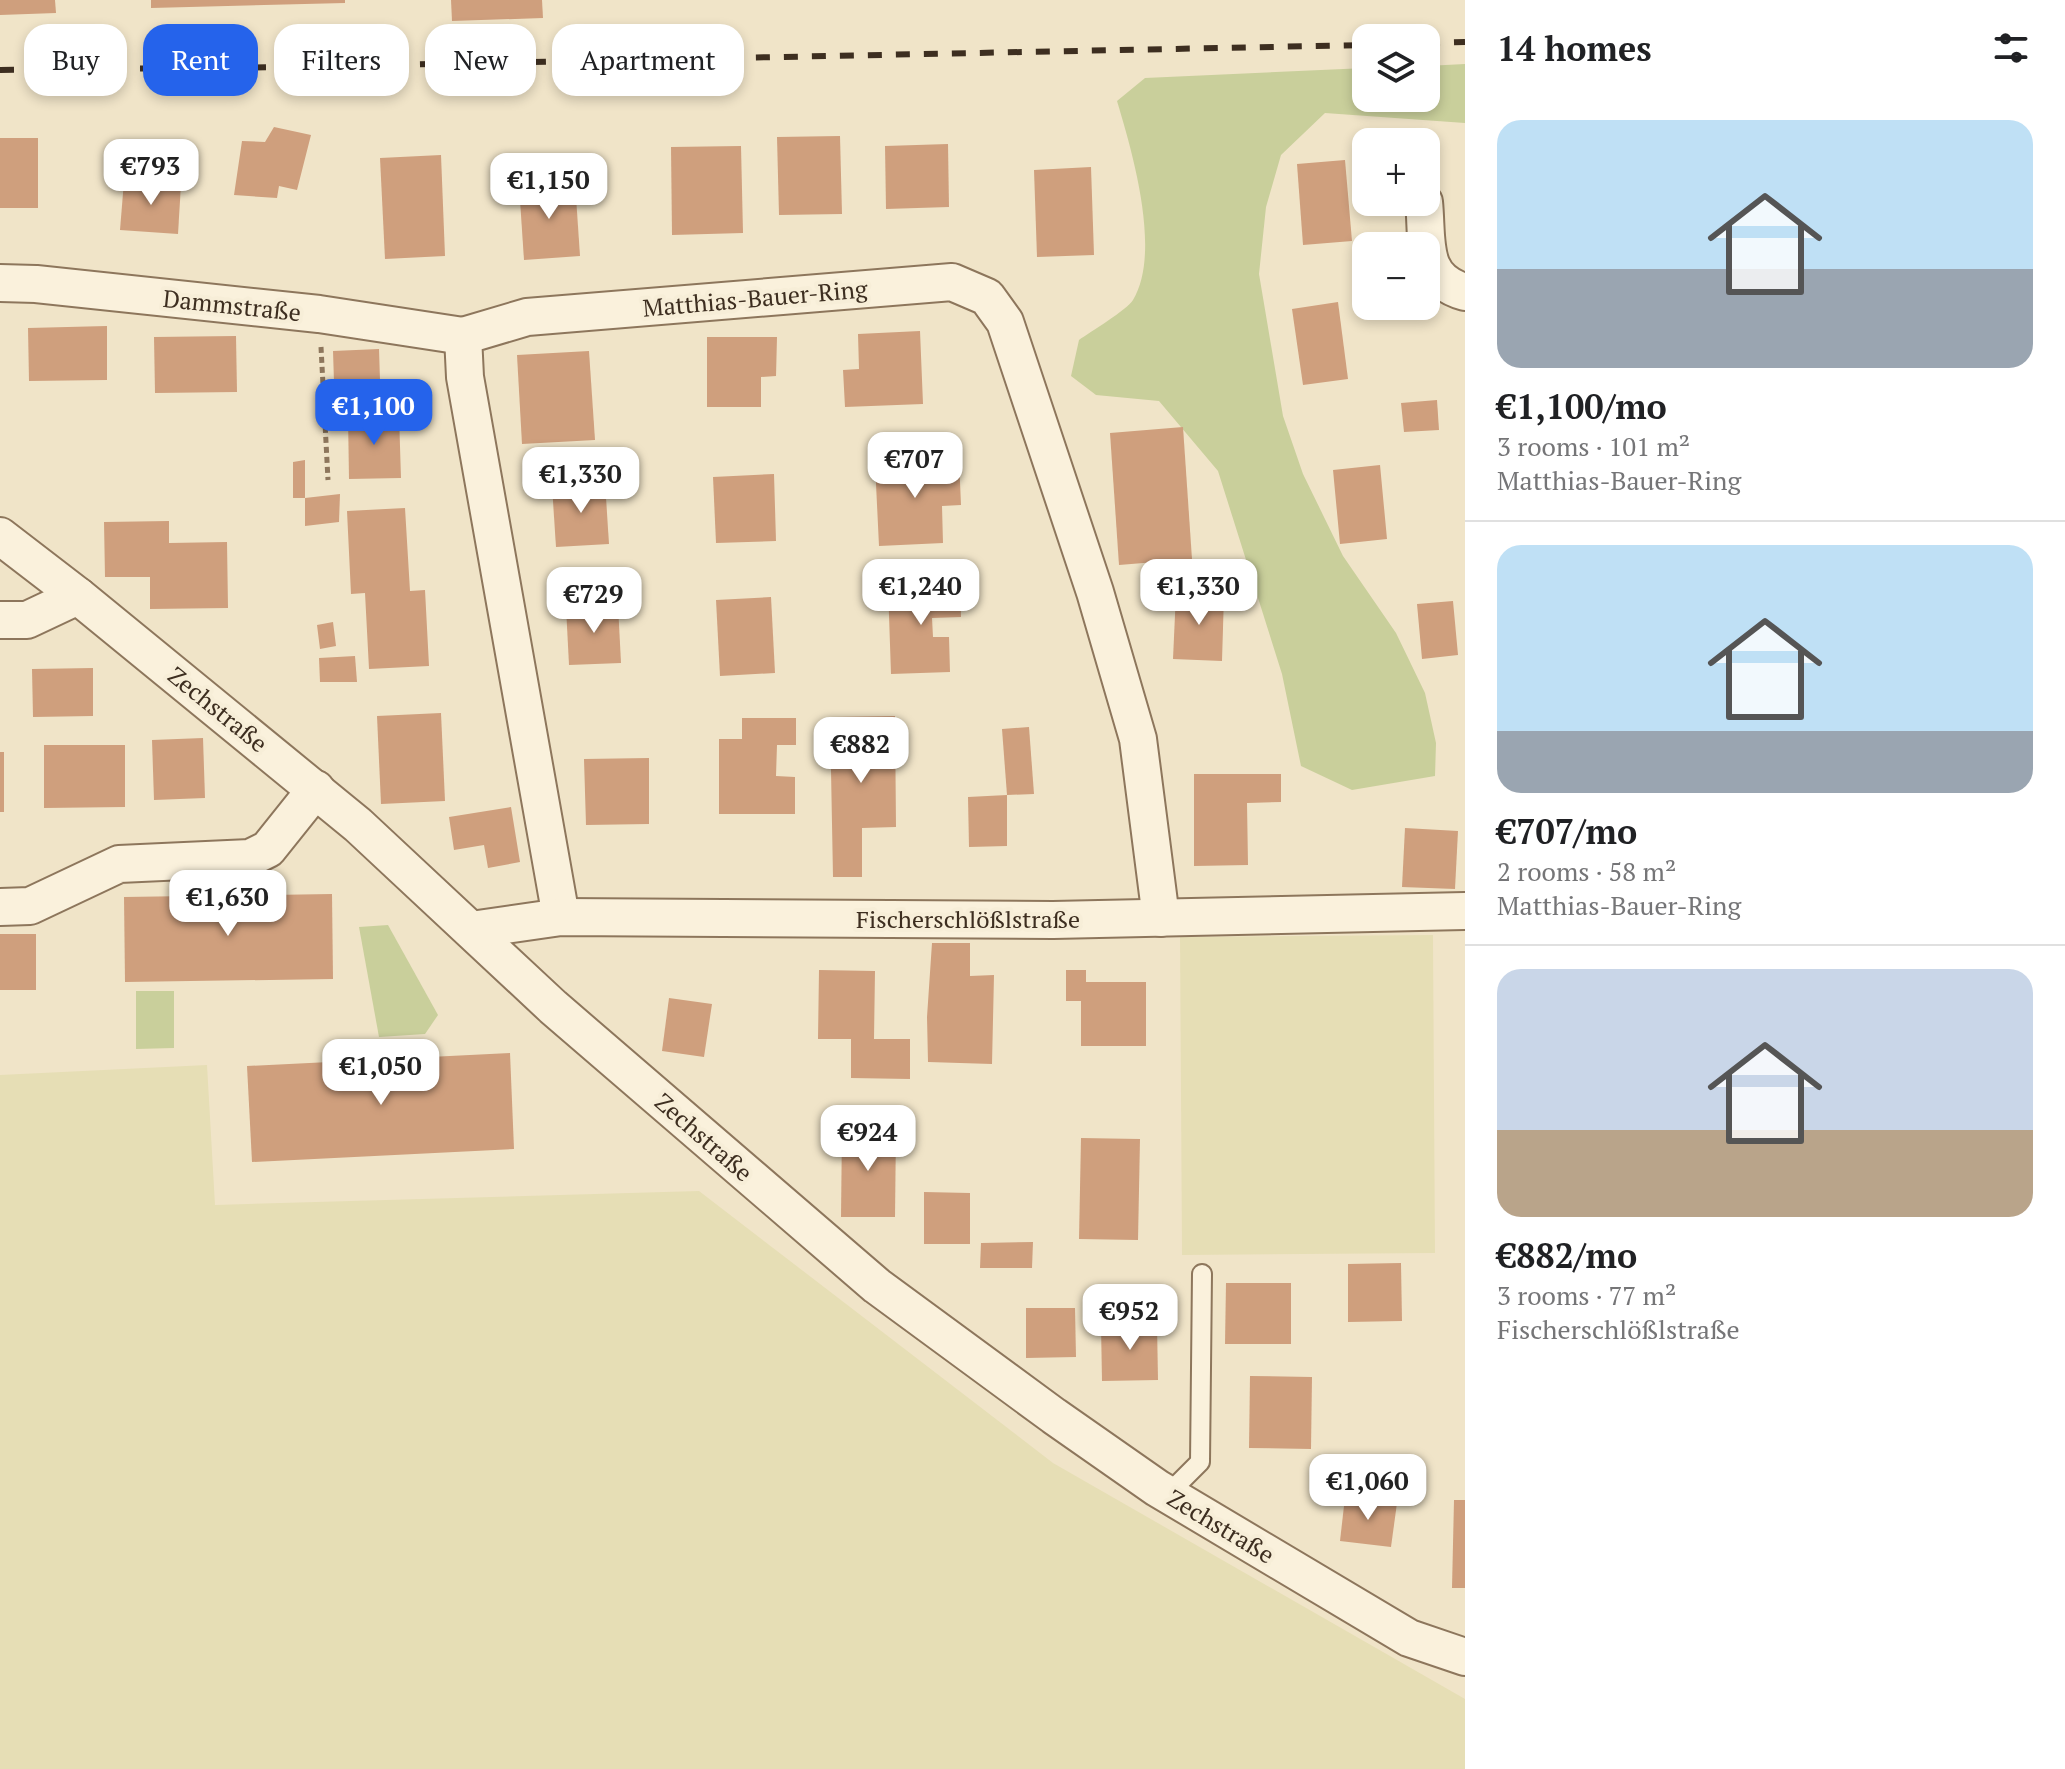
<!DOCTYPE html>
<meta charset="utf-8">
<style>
body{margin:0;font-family:"PT Serif",serif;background:#f6f6f6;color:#202124;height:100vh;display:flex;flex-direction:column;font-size:30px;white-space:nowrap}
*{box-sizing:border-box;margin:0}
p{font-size:26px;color:#757577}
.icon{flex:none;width:44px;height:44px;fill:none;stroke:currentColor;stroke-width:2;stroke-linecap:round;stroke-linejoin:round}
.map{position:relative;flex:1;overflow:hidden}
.sheet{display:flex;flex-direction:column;background:#fff;width:600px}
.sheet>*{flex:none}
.top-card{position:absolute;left:24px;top:24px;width:760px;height:72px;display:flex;gap:16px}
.controls{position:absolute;left:1352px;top:24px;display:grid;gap:16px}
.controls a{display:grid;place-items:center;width:88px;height:88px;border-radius:16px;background:#fff;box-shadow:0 4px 12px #0003;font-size:40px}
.price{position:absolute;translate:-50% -68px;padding:0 18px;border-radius:16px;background:#fff;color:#222;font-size:26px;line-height:52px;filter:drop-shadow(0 2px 4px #0008)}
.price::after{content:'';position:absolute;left:50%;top:48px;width:24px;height:18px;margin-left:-12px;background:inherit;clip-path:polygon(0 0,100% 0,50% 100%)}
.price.on{background:#2563eb;color:#fff}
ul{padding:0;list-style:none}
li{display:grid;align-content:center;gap:16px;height:424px;padding:0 32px}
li+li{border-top:2px solid #e0e0e0}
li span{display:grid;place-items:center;height:248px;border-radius:24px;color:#555}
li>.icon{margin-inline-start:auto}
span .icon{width:144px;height:144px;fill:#fffc;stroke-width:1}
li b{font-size:34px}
h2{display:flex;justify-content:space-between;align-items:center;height:96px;padding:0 32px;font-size:34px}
.chip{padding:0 28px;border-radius:24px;background:#fff;box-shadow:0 4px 12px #0003;font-size:28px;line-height:72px}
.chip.on{background:#2563eb;color:#fff}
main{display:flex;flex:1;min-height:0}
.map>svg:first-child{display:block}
</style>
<main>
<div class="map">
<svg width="1465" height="1769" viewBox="0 0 1465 1769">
<rect width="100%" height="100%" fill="#f0e4c8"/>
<g fill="#e6deb5">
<polygon points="1433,935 1435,1253 1182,1255 1180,937"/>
<polygon points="207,1065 215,1205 699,1191 1053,1463 1465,1699 1465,1769 0,1769 0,1075"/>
</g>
<g fill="#c9cf9b">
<path d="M1465 64V123L1325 113 1281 155 1266 207 1259 274 1283 416 1303 474 1343 556 1396 633 1425 693 1436 743 1435 776 1352 790 1301 766 1282 674 1218 471 1159 401 1096 395 1071 376 1079 340C1090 332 1127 310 1133 300 1162 252 1132 151 1117 101L1145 78 1366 68V98H1426V66Z"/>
<polygon points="388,925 438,1015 425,1034 379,1037 359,927"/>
<polygon points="136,991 174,991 174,1048 136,1049"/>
</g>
<g fill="#cf9f7d">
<polygon points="0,0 55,0 56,13 0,15"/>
<polygon points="151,0 345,0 345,3 151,8"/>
<polygon points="451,0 542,0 543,18 452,21"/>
<polygon points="274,127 311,135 297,190 279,186 277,198 234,195 242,141 265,142"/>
<polygon points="840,136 842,214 779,215 777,137"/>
<rect x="0" y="138" width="38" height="70"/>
<polygon points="948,144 949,207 886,209 885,146"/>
<polygon points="741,146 743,233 672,235 671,147"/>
<polygon points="441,155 445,256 385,259 380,158"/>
<polygon points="1345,160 1352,241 1303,245 1297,164"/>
<polygon points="1091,167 1094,255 1037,257 1034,170"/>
<polygon points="124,181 181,184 178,234 120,230"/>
<polygon points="575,182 580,256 524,260 519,185"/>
<polygon points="1338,302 1348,379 1303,385 1292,309"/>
<polygon points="107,326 107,380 29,381 28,328"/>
<polygon points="920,331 923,404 845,407 843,370 859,369 858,334"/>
<polygon points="236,336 237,392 155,393 154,337"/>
<polygon points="707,337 777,337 776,376 761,377 761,407 707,407"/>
<polygon points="379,349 381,412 335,414 333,351"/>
<polygon points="589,351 595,440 522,444 517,355"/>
<polygon points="1437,400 1439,430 1404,432 1401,403"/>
<polygon points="399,415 401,478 349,479 348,416"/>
<polygon points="1183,427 1192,559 1119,565 1110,433"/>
<polygon points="959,459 961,505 942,506 943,543 879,546 875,463"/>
<polygon points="305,460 305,498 293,498 293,462"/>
<polygon points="1380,465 1387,539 1340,544 1333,470"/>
<polygon points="774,474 776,541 716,543 713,477"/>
<polygon points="605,482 609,544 556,547 552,486"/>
<polygon points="340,494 339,522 305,526 305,498"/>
<polygon points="405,508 410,591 425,590 429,666 369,669 365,593 351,594 347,511"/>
<polygon points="169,521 169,543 227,542 228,608 150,609 150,577 105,577 104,522"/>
<polygon points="960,583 961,617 932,618 933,637 949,637 950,672 891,674 888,586"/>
<polygon points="1176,593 1224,595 1222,661 1173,659"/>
<polygon points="771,597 775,673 720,676 716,600"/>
<polygon points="1453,601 1458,655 1422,659 1417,604"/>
<polygon points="618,605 621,663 569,665 566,607"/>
<polygon points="333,622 336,646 320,649 317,625"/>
<polygon points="355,656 357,682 320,682 319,658"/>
<polygon points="93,668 93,716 33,717 32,669"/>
<polygon points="441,713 445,801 381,804 377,716"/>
<polygon points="895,716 896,827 862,828 862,877 833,877 830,717"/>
<polygon points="742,718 796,718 796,745 777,745 776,776 795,777 795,814 719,814 719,739 742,739"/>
<polygon points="1029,727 1034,794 1007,795 1002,729"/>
<polygon points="203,738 205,798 154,800 152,740"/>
<polygon points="44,745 125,745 125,807 44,808"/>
<rect x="0" y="752" width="4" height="60"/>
<polygon points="649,758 649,824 586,825 584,759"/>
<polygon points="1194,774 1281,774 1281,802 1247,803 1248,865 1194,866"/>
<polygon points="1007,795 1007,846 969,847 968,797"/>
<polygon points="511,807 520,862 488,868 484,845 454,850 449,817"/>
<polygon points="1405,828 1458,831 1455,889 1402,887"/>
<polygon points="332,894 333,979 125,982 124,897"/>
<rect x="0" y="934" width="36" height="56"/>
<polygon points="932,943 970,943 970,976 994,975 992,1064 928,1062 927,1017"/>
<polygon points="819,970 875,971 874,1039 910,1039 910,1079 851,1078 851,1039 818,1039"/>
<polygon points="1066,970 1086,970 1086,982 1146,982 1146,1046 1081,1046 1081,1001 1066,1001"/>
<polygon points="669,998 712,1004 704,1057 662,1051"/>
<polygon points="510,1053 514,1149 252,1162 247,1066"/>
<polygon points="842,1128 896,1129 895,1217 841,1217"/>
<polygon points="1081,1138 1140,1139 1138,1240 1079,1239"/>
<polygon points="924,1192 970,1193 970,1244 924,1244"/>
<polygon points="1033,1242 1032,1268 980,1268 981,1243"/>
<polygon points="1401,1263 1402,1321 1348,1322 1348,1264"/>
<polygon points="1226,1283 1291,1283 1291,1344 1225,1344"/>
<polygon points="1026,1308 1075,1308 1076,1357 1026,1358"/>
<polygon points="1157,1324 1158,1380 1102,1381 1101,1325"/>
<polygon points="1250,1376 1312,1377 1311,1449 1249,1448"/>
<polygon points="1345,1497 1397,1503 1391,1547 1340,1541"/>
<polygon points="1454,1500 1465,1500 1465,1588 1452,1588"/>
</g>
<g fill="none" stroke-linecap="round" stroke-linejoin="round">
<g stroke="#8d765c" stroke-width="22">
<polyline id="lane" points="1168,1494 1200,1462 1202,1274"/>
</g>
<g stroke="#8d765c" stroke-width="40">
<g id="street">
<path d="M1424 202C1428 241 1419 279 1465 292"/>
<polyline points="0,283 36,284 319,314 463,336"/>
<polyline points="0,536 78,596 358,825 553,1007 877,1286 1054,1416 1157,1488 1409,1638 1465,1657"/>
<polyline points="0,620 27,620 78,596"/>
<polyline points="0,907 30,906 119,864 250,858 268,849 316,789"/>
<polyline points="561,917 465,377 463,336 527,317 952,282 987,297 1005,322 1095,592 1138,739 1161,918"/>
<polyline points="471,930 561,917 1053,920 1465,911"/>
</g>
</g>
<polyline stroke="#8d765c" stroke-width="5" stroke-dasharray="6 4" stroke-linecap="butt" points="321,347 328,480"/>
<use href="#lane" stroke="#faf1dc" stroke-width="18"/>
<use href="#street" stroke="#faf1dc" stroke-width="36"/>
<g stroke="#3d2e20" stroke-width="6" stroke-dasharray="14 14" stroke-linecap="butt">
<polyline points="1426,43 1465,42"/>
<polyline points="0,70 291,67 1366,45"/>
</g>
</g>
<g text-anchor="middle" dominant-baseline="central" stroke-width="8" stroke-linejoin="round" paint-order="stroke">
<g font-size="24" fill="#3d2e20" stroke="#f7eed8">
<text transform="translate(755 298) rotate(-5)">Matthias-Bauer-Ring</text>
<text transform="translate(232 305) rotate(6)">Dammstraße</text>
<text transform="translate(218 709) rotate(39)">Zechstraße</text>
<text x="968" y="919">Fischerschlößlstraße</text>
<text transform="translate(704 1137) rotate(41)">Zechstraße</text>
<text transform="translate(1221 1526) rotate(31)">Zechstraße</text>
</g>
</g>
</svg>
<div class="controls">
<a><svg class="icon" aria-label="layers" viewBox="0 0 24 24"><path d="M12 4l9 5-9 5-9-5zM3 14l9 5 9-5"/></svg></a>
<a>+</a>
<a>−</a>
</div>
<b class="price" style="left:151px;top:207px">€793</b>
<b class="price" style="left:549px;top:221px">€1,150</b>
<b class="price on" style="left:374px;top:447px">€1,100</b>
<b class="price" style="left:915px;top:500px">€707</b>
<b class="price" style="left:581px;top:515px">€1,330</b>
<b class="price" style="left:921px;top:627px">€1,240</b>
<b class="price" style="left:1199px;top:627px">€1,330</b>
<b class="price" style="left:594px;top:635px">€729</b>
<b class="price" style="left:861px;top:785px">€882</b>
<b class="price" style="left:228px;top:938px">€1,630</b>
<b class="price" style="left:381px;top:1107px">€1,050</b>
<b class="price" style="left:868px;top:1173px">€924</b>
<b class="price" style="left:1130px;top:1352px">€952</b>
<b class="price" style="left:1368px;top:1522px">€1,060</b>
<div class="top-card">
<a class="chip">Buy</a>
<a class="chip on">Rent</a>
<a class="chip">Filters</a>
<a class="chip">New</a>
<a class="chip">Apartment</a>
</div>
</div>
<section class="sheet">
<h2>14 homes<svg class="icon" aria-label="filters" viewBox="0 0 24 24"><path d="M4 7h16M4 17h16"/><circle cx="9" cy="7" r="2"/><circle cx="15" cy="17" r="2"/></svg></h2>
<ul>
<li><span style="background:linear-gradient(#bfe0f5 60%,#9aa5b1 0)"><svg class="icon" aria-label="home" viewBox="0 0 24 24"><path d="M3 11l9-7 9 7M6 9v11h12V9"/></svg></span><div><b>€1,100/mo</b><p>3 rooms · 101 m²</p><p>Matthias-Bauer-Ring</p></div></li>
<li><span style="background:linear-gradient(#bfe0f5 75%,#9aa5b1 0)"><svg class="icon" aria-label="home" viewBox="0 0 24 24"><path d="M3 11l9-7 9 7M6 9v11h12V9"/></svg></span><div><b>€707/mo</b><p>2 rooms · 58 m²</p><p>Matthias-Bauer-Ring</p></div></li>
<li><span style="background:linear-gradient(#c9d6e8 65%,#b9a48a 0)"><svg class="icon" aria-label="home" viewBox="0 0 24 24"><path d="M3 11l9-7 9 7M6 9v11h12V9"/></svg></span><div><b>€882/mo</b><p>3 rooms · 77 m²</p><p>Fischerschlößlstraße</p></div></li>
</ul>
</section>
</main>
